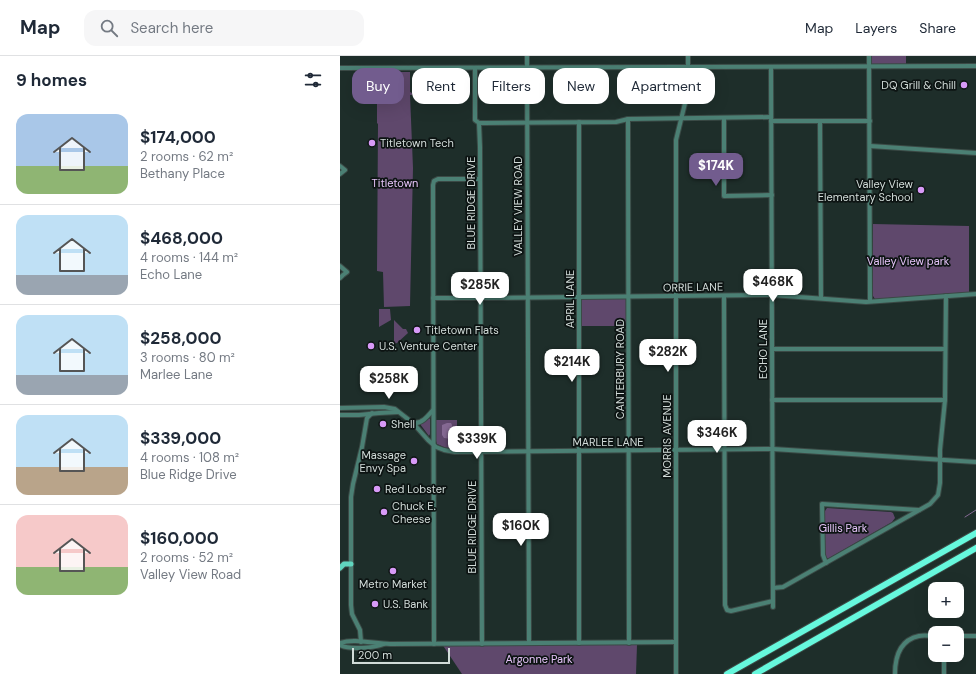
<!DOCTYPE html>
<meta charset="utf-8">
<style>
body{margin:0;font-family:"DM Sans",sans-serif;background:#f6f6f7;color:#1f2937;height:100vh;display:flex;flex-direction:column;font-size:15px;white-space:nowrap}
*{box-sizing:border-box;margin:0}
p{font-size:13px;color:#747a83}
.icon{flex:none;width:22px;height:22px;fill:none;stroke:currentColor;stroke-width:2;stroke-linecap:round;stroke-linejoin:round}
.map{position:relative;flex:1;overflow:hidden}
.sheet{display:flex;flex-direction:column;background:#fff;width:340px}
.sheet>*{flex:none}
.banner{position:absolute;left:12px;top:12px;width:380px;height:36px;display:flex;gap:8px}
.tools{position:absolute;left:588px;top:526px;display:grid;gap:8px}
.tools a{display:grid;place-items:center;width:36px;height:36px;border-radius:8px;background:#fff;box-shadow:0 4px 16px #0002;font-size:20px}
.scale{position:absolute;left:12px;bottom:10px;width:98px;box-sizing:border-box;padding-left:4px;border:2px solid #d2dcd9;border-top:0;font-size:11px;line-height:14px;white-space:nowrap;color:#d2dcd9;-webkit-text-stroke:3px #0d1413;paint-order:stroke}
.price{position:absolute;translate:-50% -34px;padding:0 9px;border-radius:8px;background:#fff;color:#222;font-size:13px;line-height:26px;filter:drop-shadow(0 1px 2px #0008)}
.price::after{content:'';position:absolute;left:50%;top:24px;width:12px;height:9px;margin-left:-6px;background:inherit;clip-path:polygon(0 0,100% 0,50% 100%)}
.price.current{background:#725c8e;color:#fff}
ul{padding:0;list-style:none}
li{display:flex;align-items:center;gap:12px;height:100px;padding:0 16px}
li+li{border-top:1px solid #e0e1e3}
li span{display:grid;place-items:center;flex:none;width:112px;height:80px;border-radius:12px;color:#555}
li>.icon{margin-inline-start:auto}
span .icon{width:48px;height:48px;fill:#fffc;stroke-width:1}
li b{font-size:17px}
h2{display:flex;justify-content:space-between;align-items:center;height:48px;padding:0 16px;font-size:17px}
.tag{padding:0 14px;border-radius:12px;background:#fff;box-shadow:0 4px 16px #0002;font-size:14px;line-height:36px}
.tag.current{background:#725c8e;color:#fff}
header{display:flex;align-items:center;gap:24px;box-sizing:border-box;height:56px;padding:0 20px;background:#fff;border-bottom:1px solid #e0e1e3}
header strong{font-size:19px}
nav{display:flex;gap:22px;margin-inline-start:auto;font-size:14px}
.search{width:280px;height:36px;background:#f6f6f7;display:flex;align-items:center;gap:10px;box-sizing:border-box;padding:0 14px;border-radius:12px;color:#747a83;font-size:15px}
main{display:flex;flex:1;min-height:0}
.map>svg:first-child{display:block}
</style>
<header>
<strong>Map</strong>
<div class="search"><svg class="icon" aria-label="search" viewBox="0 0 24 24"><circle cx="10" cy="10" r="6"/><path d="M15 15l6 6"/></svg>Search here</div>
<nav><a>Map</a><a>Layers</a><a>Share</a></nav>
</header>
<main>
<section class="sheet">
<h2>9 homes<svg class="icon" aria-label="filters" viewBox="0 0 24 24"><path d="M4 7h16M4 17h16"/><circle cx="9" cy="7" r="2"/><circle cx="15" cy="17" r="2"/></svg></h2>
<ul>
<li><span style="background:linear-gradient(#a9c7e8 65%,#8fb573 0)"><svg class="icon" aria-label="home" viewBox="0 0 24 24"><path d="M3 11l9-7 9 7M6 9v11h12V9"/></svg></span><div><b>$174,000</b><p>2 rooms · 62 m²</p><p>Bethany Place</p></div></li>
<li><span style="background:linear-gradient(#bfe0f5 75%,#9aa5b1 0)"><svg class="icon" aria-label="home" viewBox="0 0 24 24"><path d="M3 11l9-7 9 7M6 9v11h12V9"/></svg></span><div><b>$468,000</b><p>4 rooms · 144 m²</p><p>Echo Lane</p></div></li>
<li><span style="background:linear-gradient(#bfe0f5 75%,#9aa5b1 0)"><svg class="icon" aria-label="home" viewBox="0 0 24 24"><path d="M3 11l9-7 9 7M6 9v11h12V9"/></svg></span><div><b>$258,000</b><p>3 rooms · 80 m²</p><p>Marlee Lane</p></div></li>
<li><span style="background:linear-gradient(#bfe0f5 65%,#b9a48a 0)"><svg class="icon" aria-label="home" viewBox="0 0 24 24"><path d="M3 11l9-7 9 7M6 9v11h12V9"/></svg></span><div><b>$339,000</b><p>4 rooms · 108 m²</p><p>Blue Ridge Drive</p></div></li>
<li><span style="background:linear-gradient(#f6c9c9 65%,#8fb573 0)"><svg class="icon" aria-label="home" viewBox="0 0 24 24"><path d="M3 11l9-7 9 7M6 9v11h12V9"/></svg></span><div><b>$160,000</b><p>2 rooms · 52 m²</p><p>Valley View Road</p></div></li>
</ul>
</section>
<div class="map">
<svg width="636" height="618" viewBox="0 0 636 618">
<rect width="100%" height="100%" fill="#1e2e2a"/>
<g fill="#5f486c">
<polygon points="529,0 566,0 566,11 529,10"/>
<polygon points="37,16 70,16 70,36 72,37 72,39 70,39 73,112 70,250 44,251 43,216 37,215 38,68 37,67 37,40 39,39 39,38 37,38"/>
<polygon points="533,168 629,170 629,236 535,243 533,240"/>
<polygon points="289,240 289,270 239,270 239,241"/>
<polygon points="39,253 50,253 51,264 39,271"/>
<polygon points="54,264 63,273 66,273 68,277 57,287 54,288"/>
<polygon points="89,362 90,363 90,378 89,380 80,368"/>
<polygon points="96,364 117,364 117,393 106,392 97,388 96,385"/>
<polygon points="487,452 551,456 553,457 555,462 552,466 489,502 487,502 485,499 485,455"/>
<polygon points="102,588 297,589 296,618 122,618"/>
</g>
<polygon fill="#856993" points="107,367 111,367 112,369 113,381 111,383 104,382 102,379 102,369"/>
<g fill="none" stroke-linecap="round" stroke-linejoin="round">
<polyline stroke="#856993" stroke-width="1" points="625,461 636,454"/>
<g stroke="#3b4a46" stroke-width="6">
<g id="minor">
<polyline points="187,0 189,587"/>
<polyline points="529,0 530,245"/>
<polyline points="431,11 433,551"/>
<polyline points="0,12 636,10"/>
<polyline points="135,12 135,64 139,67"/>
<polyline points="384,62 384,140 432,139"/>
<polyline points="288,63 289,587"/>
<polyline points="431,65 530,65"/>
<polyline points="480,65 481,242"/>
<polyline points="239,66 239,587"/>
<polyline points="139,67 140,91 142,588"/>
<polyline points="139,67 144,67 276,66 288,63 431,61"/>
<polyline points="530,90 636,97"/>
<polyline points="0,110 5,114 0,118"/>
<polyline points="0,210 7,216 3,219 0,222"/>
<polyline points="384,240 385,549 387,554 391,555 433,545"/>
<polyline points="93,242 140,242 432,239 526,246 636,238"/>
<polyline points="432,293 605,293"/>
<polyline points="432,344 605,344"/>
<polyline points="0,352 44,351 55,353 73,367 88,384 96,391 104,394 115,396 433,393 636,406"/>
<polyline points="0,359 19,359 39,357 58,356"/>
<path d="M73 367C82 368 88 360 93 354"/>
<polyline points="486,507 483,499 482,448 579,454"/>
<polyline points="433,532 443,531 590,448 598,439 600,427 600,394 605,344 606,240"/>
<polyline points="617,580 636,580"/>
<polyline points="21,586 20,574 12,558 11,549 11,441 13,428 22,391 27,362 32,357"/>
<path d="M0 587C14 582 35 588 50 588L336 586"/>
<polyline points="94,588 93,129 94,125 98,123 140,123"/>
<path d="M0 589C9 594 34 592 44 588"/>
<polyline points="336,618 336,84 348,35 348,0"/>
<path d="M555 618C555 601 560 584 579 580 584 579 590 580 595 580"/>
<polyline points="604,618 604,599"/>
</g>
</g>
<g stroke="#3b4a46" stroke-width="7">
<polyline id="major" points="0,512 4,508 11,508"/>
</g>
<g stroke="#3b4a46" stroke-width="8">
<g id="highway">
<polyline points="387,618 636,477"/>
<polyline points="415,618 636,492"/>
</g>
</g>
<use href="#minor" stroke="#4b8074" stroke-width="4"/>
<use href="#major" stroke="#60d6bf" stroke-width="5"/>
<use href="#highway" stroke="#66f8dd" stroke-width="6"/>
</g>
<g fill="#d89af8" stroke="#0d1413" stroke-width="1.5">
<circle cx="624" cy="29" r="4"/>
<circle cx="32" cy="87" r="4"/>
<circle cx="581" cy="134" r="4"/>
<circle cx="77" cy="274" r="4"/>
<circle cx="31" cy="290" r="4"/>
<circle cx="43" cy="368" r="4"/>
<circle cx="74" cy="405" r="4"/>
<circle cx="37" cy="433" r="4"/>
<circle cx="44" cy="456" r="4"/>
<circle cx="53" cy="515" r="4"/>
<circle cx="35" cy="548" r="4"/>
</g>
<g text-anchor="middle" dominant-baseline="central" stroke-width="3.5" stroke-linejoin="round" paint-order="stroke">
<g font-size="11" fill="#d2dcd9" stroke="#0d1413" text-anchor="start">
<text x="616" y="29" text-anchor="end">DQ Grill &amp; Chill</text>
<text x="40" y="87">Titletown Tech</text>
<text x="573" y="128" text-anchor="end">Valley View<tspan x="573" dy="13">Elementary School</tspan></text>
<text x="85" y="274">Titletown Flats</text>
<text x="39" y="290">U.S. Venture Center</text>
<text x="51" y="368">Shell</text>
<text x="66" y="399" text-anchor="end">Massage<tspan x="66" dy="13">Envy Spa</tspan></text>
<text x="45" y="433">Red Lobster</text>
<text x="52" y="450">Chuck E.<tspan x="52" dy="13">Cheese</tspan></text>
<text x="53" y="528" text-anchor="middle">Metro Market</text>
<text x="43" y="548">U.S. Bank</text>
</g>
<g font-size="11" fill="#e5c3f8" stroke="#0d1413">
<text x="55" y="127">Titletown</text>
<text x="568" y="205">Valley View park</text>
<text x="503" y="472">Gillis Park</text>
<text x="199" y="603">Argonne Park</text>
</g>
<g font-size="11" fill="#d2dcd9" stroke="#0d1413">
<text transform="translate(131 147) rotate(-90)">BLUE RIDGE DRIVE</text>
<text transform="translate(178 150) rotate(-90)">VALLEY VIEW ROAD</text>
<text transform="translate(353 231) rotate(-1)">ORRIE LANE</text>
<text transform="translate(230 243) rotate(-90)">APRIL LANE</text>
<text transform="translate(423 293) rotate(-90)">ECHO LANE</text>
<text transform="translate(280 313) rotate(-90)">CANTERBURY ROAD</text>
<text transform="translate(327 380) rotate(-90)">MORRIS AVENUE</text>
<text x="268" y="386">MARLEE LANE</text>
<text transform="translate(132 471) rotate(-90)">BLUE RIDGE DRIVE</text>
</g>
</g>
</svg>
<div class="tools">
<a>+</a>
<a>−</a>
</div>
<div class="scale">200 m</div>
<b class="price current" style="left:376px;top:131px">$174K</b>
<b class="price" style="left:433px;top:247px">$468K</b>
<b class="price" style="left:140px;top:250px">$285K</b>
<b class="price" style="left:328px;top:317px">$282K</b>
<b class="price" style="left:232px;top:327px">$214K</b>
<b class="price" style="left:49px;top:344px">$258K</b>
<b class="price" style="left:377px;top:398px">$346K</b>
<b class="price" style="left:137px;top:404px">$339K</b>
<b class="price" style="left:181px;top:491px">$160K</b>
<div class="banner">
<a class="tag current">Buy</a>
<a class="tag">Rent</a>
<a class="tag">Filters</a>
<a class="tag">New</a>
<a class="tag">Apartment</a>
</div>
</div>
</main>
